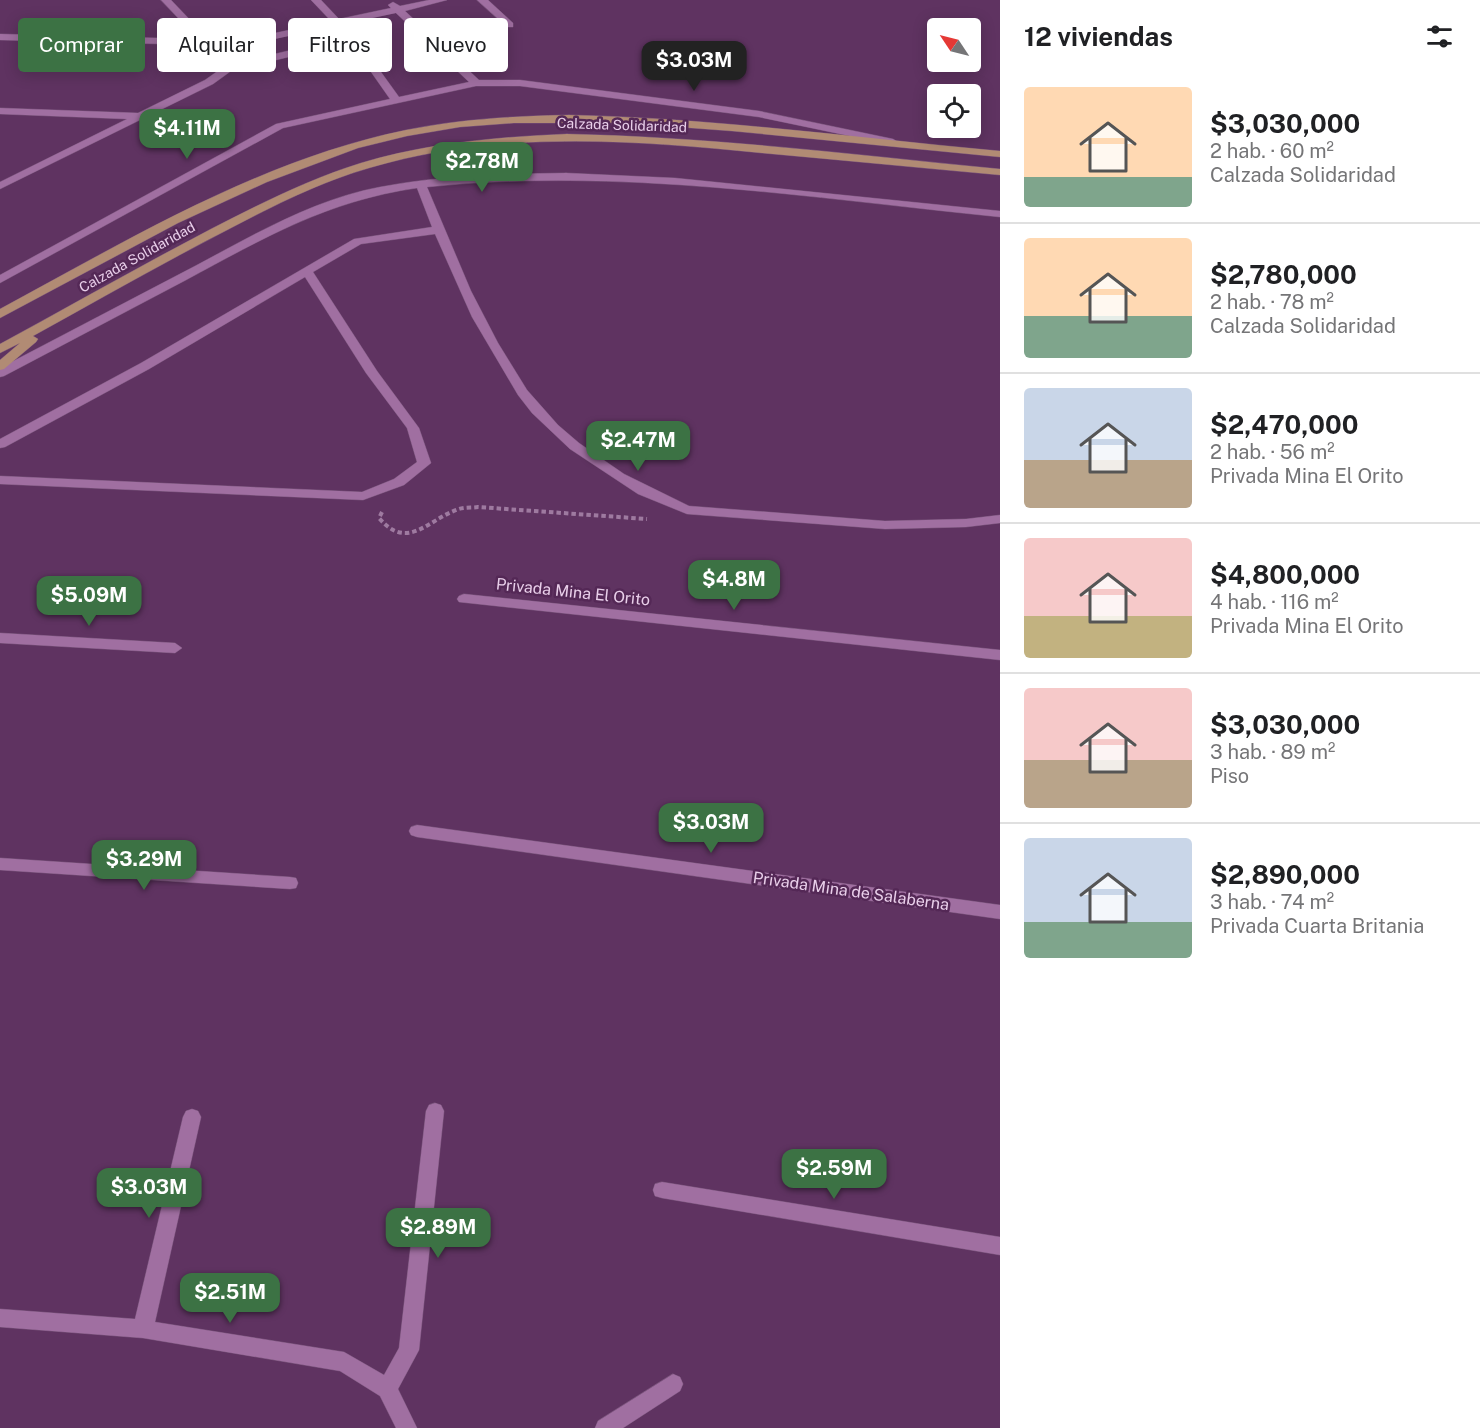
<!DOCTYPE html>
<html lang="es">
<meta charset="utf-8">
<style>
body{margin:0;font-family:"Public Sans",sans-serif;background:#f2f2f2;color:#202124;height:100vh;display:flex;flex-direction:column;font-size:22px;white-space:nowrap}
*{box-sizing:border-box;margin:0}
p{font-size:20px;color:#757577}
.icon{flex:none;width:33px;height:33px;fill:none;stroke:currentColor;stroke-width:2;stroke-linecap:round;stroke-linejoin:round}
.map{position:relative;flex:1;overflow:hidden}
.drawer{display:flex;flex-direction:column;background:#fff;width:480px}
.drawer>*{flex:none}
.guide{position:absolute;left:18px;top:18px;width:570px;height:54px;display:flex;gap:12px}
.needle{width:39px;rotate:305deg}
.buttons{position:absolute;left:927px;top:18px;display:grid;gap:12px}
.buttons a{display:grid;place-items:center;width:54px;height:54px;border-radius:6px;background:#fff;box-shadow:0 3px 15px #0003;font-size:30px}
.price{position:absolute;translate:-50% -51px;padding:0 14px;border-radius:12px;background:#3c7244;color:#fff;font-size:20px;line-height:39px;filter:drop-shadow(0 2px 3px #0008)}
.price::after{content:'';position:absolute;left:50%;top:36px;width:18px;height:14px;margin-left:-9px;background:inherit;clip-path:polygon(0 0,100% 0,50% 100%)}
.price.selected{background:#222;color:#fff}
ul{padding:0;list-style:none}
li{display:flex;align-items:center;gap:18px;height:150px;padding:0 24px}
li+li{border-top:2px solid #e0e0e0}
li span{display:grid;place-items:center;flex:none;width:168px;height:120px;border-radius:6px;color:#555}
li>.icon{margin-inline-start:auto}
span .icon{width:72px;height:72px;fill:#fffc;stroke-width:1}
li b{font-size:26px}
h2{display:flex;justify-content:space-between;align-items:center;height:72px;padding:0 24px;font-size:26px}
.pill{padding:0 21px;border-radius:6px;background:#fff;box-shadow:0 3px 15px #0003;font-size:21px;line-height:54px}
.pill.selected{background:#3c7244;color:#fff}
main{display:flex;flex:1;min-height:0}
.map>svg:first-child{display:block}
</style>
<main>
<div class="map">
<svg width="1000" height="1428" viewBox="0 0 1000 1428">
<rect width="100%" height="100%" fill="#5f3361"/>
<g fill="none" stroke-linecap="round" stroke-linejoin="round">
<g stroke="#78537a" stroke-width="1">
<g id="minor">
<path d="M161 0H171L215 46 331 21 311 0H321L339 19 391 8 388 5 393 2 400 6 429 0H447L405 11 479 80H520L759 111 893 139 898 142 893 145 759 117 520 86H476L283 128 0 283V275L276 124 390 99 350 42 231 71 213 84 0 189V182L127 119 0 114V108L138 113 205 80 222 68 204 45 0 40V34L198 39ZM396 13 469 82 399 97 355 36 344 24ZM335 26 345 37 229 65 219 51Z"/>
<polygon points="477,0 488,0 513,23 513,27 507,27"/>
<path d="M566 173 675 178 1000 211V217C810 198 618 167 427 187L471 291 498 343 527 390 558 425 579 443 624 474 689 506 885 521 966 519 1000 515V523L966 527 885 529 687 514 638 494 570 449 532 413 518 395 472 317 435 234 361 244 313 272 377 371 419 428 431 463 404 485 363 500 0 484V476L362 492 394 479 417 462 407 428 366 373 305 277 149 369 5 447 0 448V439L141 363 354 239 432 227 417 188C327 201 264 238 186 280 125 312 65 344 4 376L0 377V368C66 334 131 299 197 265 255 234 315 199 380 187 442 175 504 174 566 173Z"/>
<polygon points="464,594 1000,650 1000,660 459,602 457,599 459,596"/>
<polygon points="0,633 175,643 182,648 175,653 0,643"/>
<polygon points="417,825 1000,905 1000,919 417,837 411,835 409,831 411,827"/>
<polygon points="0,858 290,877 296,878 298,883 296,888 290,889 0,870"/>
<polygon points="435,1103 441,1105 444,1111 419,1350 398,1389 417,1428 396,1428 380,1396 340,1371 143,1338 0,1327 0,1309 135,1319 183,1117 186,1111 192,1109 198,1111 201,1117 155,1322 344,1352 384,1375 399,1348 426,1111 429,1105"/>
<polygon points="662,1182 1000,1237 1000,1255 662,1198 655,1196 653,1190 655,1184"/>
<polygon points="673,1374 680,1377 683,1384 680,1391 623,1428 595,1428 598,1421"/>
</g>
</g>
<g stroke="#78537a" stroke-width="1">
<g id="major">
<path d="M569 115C713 118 856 138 1000 151V157L732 131 624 123H514L460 127 407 136 358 148 267 182 178 223 0 318V309C130 239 260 160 406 130 460 119 514 116 569 115Z"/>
<path d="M567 134C712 137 856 155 1000 169V175C921 168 842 160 762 153 631 140 497 130 369 168 320 182 275 205 229 229 163 263 98 300 33 336L38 339 36 342 4 369 0 370V360L20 343 0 353V344C70 306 140 266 211 229 260 204 309 179 361 163 428 143 497 137 567 134Z"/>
</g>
</g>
<path stroke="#9e7aa0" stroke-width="4" stroke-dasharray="4.5 3" stroke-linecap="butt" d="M382 512 379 518C408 552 428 519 459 509 465 507 472 508 478 507L647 519"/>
<use href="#minor" fill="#a06fa1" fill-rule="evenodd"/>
<use href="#major" fill="#b18b74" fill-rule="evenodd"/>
</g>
<g text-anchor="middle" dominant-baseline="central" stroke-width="5" stroke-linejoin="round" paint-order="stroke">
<g font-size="14" fill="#e9cfea" stroke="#542856">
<text transform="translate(622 125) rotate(2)">Calzada Solidaridad</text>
<text transform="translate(137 257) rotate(-29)">Calzada Solidaridad</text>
</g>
<g font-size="16" fill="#e9cfea" stroke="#542856">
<text transform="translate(573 592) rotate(6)">Privada Mina El Orito</text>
<text transform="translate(851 891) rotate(8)">Privada Mina de Salaberna</text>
</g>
</g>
</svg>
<div class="buttons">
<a><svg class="needle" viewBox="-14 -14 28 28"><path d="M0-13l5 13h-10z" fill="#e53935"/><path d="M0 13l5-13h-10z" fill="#757577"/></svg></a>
<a><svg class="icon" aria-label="locate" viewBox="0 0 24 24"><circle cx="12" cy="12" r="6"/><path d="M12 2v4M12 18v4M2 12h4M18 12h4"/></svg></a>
</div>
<b class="price selected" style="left:694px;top:92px">$3.03M</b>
<b class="price" style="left:187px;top:160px">$4.11M</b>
<b class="price" style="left:482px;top:193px">$2.78M</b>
<b class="price" style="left:638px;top:472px">$2.47M</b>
<b class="price" style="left:734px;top:611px">$4.8M</b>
<b class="price" style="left:89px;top:627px">$5.09M</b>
<b class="price" style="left:711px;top:854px">$3.03M</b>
<b class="price" style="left:144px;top:891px">$3.29M</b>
<b class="price" style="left:834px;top:1200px">$2.59M</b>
<b class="price" style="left:149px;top:1219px">$3.03M</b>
<b class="price" style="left:438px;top:1259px">$2.89M</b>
<b class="price" style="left:230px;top:1324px">$2.51M</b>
<div class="guide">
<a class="pill selected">Comprar</a>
<a class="pill">Alquilar</a>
<a class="pill">Filtros</a>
<a class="pill">Nuevo</a>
</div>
</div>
<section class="drawer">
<h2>12 viviendas<svg class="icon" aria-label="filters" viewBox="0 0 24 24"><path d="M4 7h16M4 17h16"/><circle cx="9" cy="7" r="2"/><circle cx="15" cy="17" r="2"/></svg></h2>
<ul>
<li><span style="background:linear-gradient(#ffd9b3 75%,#7fa58c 0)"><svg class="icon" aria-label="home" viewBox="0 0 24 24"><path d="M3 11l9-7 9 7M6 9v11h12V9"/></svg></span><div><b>$3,030,000</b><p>2 hab. · 60 m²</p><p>Calzada Solidaridad</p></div></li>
<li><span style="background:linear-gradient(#ffd9b3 65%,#7fa58c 0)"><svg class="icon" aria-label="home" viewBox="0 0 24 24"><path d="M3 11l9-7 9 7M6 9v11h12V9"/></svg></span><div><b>$2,780,000</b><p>2 hab. · 78 m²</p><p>Calzada Solidaridad</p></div></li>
<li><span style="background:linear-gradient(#c9d6e8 60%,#b9a48a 0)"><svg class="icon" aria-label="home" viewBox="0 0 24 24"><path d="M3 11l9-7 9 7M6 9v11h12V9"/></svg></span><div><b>$2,470,000</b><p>2 hab. · 56 m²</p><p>Privada Mina El Orito</p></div></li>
<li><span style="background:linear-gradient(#f6c9c9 65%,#c2b280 0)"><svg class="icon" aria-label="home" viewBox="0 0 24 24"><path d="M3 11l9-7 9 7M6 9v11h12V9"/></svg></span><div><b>$4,800,000</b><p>4 hab. · 116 m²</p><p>Privada Mina El Orito</p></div></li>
<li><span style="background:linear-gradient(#f6c9c9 60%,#b9a48a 0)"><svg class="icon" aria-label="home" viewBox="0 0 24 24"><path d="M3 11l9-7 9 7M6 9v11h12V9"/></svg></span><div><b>$3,030,000</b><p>3 hab. · 89 m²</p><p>Piso</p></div></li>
<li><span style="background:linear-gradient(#c9d6e8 70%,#7fa58c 0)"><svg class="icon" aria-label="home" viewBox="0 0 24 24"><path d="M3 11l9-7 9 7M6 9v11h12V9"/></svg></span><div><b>$2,890,000</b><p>3 hab. · 74 m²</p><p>Privada Cuarta Britania</p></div></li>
</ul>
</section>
</main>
